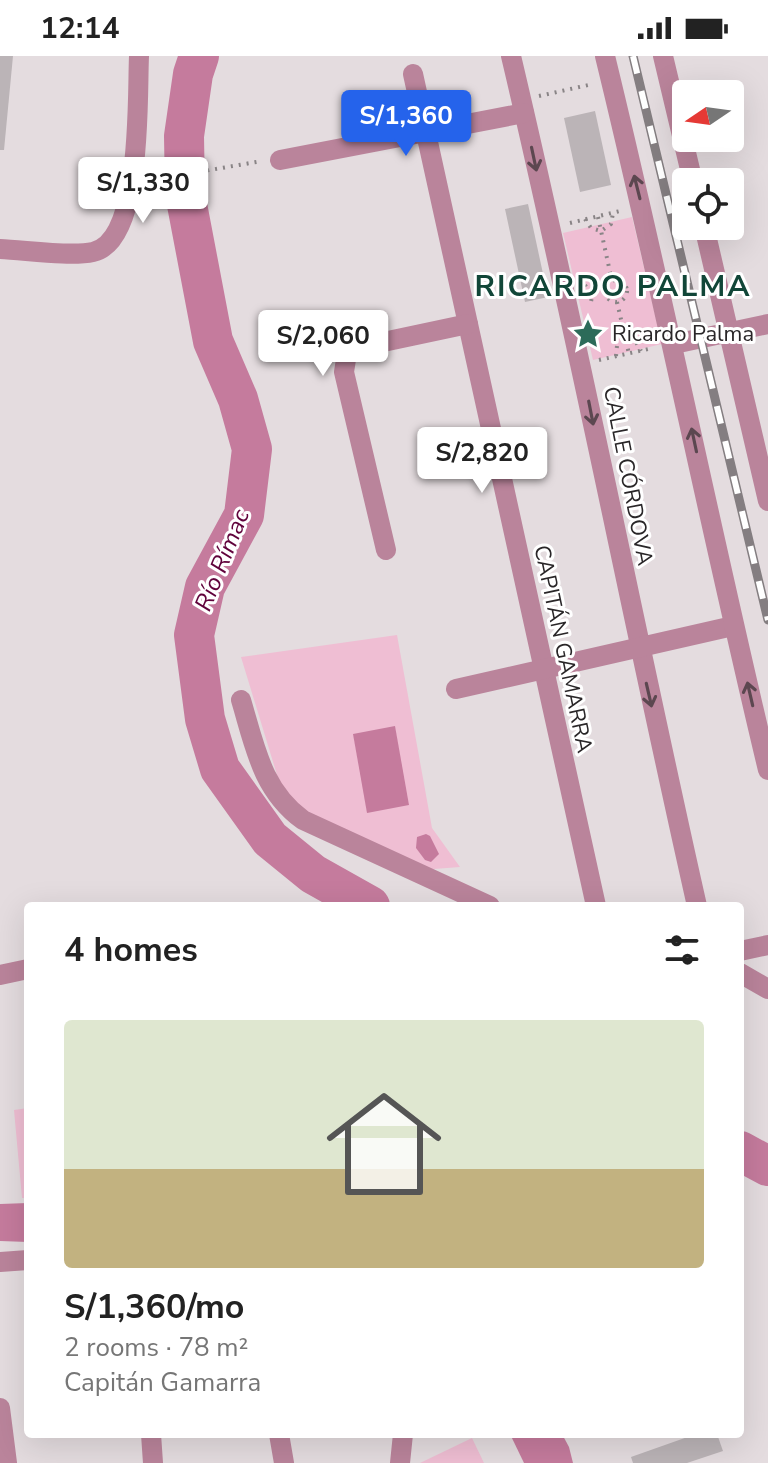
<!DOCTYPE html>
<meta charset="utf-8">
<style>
body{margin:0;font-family:"Nunito Sans",sans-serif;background:#f6f6f6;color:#222;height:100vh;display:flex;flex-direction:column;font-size:30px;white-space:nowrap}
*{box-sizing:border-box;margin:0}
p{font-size:26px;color:#767676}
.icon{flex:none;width:44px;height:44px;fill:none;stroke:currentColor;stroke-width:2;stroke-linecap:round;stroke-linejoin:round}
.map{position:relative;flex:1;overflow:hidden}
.drawer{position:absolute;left:24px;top:846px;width:720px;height:536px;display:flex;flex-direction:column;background:#fff;border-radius:8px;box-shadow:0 8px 32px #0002}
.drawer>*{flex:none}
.needle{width:52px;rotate:257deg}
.fabs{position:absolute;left:672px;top:24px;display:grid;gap:16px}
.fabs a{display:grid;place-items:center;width:72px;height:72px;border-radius:8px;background:#fff;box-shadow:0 8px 32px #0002;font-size:40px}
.price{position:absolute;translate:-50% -68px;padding:0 18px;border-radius:8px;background:#fff;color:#222;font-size:26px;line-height:52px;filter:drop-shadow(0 2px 4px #0008)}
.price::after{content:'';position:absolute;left:50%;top:48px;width:24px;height:18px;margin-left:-12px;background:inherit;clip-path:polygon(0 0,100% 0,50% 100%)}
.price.current{background:#2563eb;color:#fff}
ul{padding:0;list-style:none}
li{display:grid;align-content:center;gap:16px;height:424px;padding:0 40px}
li+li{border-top:2px solid #e0e0e0}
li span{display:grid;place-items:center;height:248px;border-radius:8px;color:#555}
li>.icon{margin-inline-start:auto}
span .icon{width:144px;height:144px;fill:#fffc;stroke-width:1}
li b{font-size:34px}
h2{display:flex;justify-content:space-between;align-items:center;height:96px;padding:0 40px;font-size:34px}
.status{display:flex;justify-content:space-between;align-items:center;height:56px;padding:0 40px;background:#fff;direction:ltr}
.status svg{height:22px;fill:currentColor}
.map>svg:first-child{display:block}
</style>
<div class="status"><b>12:14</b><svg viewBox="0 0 49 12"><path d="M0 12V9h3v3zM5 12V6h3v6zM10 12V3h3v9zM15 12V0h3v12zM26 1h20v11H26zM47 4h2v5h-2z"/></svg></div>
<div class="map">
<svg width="768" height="1407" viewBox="0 0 768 1407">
<rect width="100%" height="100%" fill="#e4dcdf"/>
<g fill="#efbed3">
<polygon points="632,161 662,288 593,304 563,177"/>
<polygon points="397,579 432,772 460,811 421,814 296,751 281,732 241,601"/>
<polygon points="28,1052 28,1142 22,1142 14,1054"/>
<polygon points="472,1382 484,1407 420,1407"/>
</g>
<g fill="#c57b9d">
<polygon points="395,670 409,749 367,757 353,678"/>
<polygon points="426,778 430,780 439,798 431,806 425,804 416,792 417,781"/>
<polygon points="28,1147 28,1186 0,1185 0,1148"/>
<polygon points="510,1378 562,1378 569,1391 573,1407 524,1407"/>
</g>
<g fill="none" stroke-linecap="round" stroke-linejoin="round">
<g stroke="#c57b9d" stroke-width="40">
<polyline points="199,0 193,18 184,80 185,138 213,285 238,343 252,393 244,459 205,531 194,579 205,663 220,713 270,783 313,818 370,850"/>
<polyline points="740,1095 768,1110"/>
</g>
</g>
<g fill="#bbb4b7">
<polygon points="0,0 13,0 4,94 0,94"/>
<polygon points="595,55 611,129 580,136 564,62"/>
<polygon points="528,148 548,241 525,246 505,153"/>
<polygon points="696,1378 717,1378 723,1395 687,1407 633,1407 631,1401"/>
</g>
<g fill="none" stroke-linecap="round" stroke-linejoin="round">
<g stroke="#898486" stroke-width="4" stroke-dasharray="2 6" stroke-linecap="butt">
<polyline points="539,40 593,28"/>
<polyline points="152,124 262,105"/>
<polyline points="598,161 612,225"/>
<polyline points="585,163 591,172 601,175 611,168 613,157"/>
<polyline points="570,167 620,155"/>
<circle cx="616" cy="235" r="11"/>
<polyline points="585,229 592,241 590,250"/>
<polyline points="617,246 629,298"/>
<polyline points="616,300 617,290 625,284 636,286 641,295"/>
<polyline points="599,304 653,292"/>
</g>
<g stroke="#ba849b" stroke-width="20">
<path d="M511 0C578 282 633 567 697 850"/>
<polyline points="663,0 693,126"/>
<polyline points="413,18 596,850"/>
<polyline points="280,104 524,57"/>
<polyline points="704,170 768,445"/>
<path d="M0 193C25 194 70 201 93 196 143 185 137 41 139 0"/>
<polyline points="674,288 768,268"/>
<polyline points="386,494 344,316 347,297 355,292 468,268"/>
<polyline points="456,633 733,570"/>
<path d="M241 644C255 691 262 734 303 764L490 850"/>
<polyline points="740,895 768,889"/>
<polyline points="740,917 768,933"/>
<polyline points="0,919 28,913"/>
<polyline points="0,1206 28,1204"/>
<polyline points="0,1352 7,1407"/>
<polyline points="151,1378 153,1407"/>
<polyline points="279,1378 284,1407"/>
<polyline points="400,1407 403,1378"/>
</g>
<path stroke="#ba849b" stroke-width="20" d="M605 0C663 237 711 477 768 714"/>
<g stroke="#847e81" stroke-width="9">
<polyline id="rail" points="633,0 768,564"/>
</g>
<use href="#rail" stroke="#fff" stroke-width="6" stroke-dasharray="18" stroke-linecap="butt"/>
</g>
<defs><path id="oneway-shaft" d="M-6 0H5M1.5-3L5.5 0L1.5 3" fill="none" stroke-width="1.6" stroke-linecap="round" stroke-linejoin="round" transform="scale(2)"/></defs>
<g stroke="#5c4750">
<use href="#oneway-shaft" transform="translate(534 103) rotate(78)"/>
<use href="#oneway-shaft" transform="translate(637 131) rotate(-104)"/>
<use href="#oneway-shaft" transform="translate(591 357) rotate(79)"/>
<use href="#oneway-shaft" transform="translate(694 384) rotate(-102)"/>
<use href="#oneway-shaft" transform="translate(750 638) rotate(-103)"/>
<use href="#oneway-shaft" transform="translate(649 639) rotate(77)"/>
</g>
<defs>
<g id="sight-bare" transform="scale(2.4)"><path d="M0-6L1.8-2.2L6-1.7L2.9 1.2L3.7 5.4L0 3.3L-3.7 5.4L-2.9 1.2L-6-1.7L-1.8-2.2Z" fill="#2c6b59" stroke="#fff" stroke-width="2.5" paint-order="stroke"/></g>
</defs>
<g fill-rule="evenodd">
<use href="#sight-bare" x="588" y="278"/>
</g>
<g text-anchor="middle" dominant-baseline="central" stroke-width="6" stroke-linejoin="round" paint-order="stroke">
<g font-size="22" fill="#292628" stroke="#fff" text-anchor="start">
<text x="612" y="278">Ricardo Palma</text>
</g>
<g font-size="22" fill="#292628" stroke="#fff">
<text transform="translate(628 420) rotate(79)">CALLE CÓRDOVA</text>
<text transform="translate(563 593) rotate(78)">CAPITÁN GAMARRA</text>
</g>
<g font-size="24" font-style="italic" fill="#60023b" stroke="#fff">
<text transform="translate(222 504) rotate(-68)">Río Rímac</text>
</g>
<g font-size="30" font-weight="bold" letter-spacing="2" fill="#114638" stroke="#fff">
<text x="613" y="230">RICARDO PALMA</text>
</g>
</g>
</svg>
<div class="fabs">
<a><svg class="needle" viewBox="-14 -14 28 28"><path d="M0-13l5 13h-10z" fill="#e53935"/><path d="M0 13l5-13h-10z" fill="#767676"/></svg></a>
<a><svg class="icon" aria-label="locate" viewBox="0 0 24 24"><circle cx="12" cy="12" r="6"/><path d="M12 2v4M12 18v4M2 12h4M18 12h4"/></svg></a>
</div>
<b class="price current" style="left:406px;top:102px">S/1,360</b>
<b class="price" style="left:143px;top:169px">S/1,330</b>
<b class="price" style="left:323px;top:322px">S/2,060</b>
<b class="price" style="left:482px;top:439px">S/2,820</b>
<section class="drawer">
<h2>4 homes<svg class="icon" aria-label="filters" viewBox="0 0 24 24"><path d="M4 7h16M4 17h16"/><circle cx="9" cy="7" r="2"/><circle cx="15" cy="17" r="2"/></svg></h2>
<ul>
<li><span style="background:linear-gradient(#dfe7d0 60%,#c2b280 0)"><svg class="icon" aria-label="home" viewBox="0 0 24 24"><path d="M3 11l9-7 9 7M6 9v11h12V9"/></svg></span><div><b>S/1,360/mo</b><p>2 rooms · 78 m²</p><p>Capitán Gamarra</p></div></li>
</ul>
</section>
</div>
